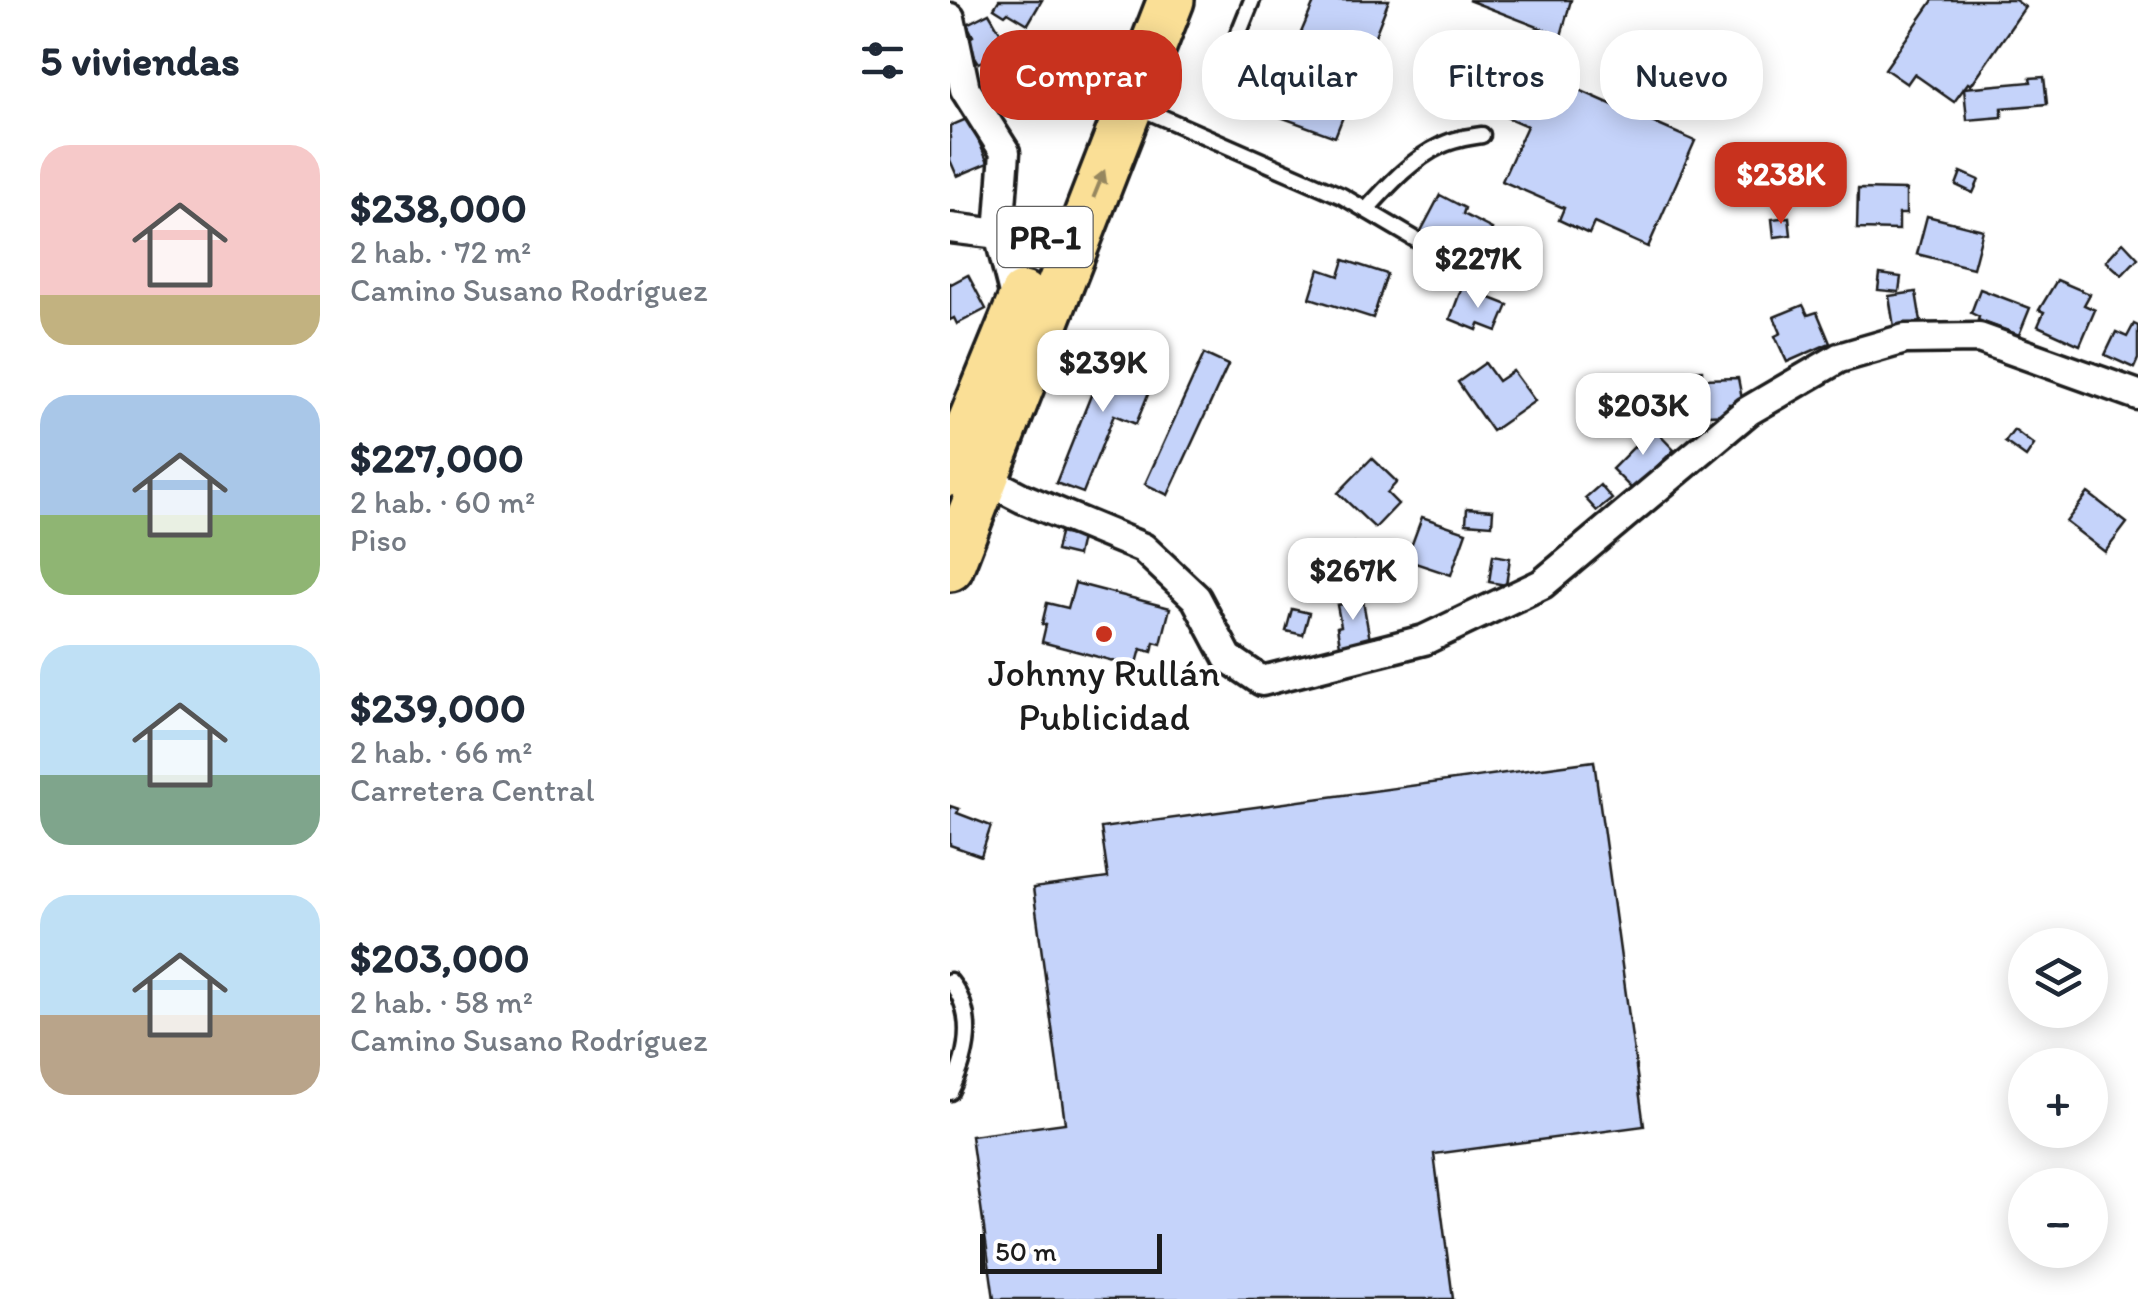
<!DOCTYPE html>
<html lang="es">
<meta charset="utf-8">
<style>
body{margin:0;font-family:Itim,sans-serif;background:#f6f6f7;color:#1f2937;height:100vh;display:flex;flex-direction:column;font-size:38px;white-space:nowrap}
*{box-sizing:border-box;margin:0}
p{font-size:32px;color:#747a83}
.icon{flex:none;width:55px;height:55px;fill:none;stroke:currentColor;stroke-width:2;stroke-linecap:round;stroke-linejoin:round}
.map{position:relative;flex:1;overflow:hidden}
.panel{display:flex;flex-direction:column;background:#fff;width:950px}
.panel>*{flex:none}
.top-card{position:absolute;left:30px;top:30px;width:950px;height:90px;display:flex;gap:20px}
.tools{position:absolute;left:1058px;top:928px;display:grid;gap:20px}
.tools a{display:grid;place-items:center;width:100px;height:100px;border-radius:50%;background:#fff;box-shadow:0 5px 25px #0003;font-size:50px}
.scale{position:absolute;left:30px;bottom:25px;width:182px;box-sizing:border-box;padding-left:10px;border:5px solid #1c1c1c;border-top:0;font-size:28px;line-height:35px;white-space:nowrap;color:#1c1c1c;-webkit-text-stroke:8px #fff;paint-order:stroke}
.price{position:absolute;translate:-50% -85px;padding:0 22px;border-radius:20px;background:#fff;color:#222;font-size:32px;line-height:65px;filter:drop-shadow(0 2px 5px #0008)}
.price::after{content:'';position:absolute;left:50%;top:60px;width:30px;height:22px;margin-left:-15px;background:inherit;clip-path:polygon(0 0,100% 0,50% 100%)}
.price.selected{background:#c8321e;color:#fff}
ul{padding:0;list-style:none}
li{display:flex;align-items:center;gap:30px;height:250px;padding:0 40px}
li span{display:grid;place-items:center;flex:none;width:280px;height:200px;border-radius:30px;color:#555}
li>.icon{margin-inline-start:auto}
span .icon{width:120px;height:120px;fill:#fffc;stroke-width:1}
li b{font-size:42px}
h2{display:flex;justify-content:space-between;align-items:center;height:120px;padding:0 40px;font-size:42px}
.pill{padding:0 35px;border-radius:40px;background:#fff;box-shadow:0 5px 25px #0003;font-size:35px;line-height:90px}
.pill.selected{background:#c8321e;color:#fff}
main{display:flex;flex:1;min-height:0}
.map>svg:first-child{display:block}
</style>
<main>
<section class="panel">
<h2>5 viviendas<svg class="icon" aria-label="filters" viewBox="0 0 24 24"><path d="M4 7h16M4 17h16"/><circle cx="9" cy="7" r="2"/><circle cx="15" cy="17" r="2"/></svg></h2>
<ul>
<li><span style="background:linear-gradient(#f6c9c9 75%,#c2b280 0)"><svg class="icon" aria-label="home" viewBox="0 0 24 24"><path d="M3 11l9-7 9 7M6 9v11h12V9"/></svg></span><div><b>$238,000</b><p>2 hab. · 72 m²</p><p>Camino Susano Rodríguez</p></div></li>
<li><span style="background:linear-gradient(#a9c7e8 60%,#8fb573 0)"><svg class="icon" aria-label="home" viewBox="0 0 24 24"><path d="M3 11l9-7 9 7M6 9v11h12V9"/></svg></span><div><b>$227,000</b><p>2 hab. · 60 m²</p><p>Piso</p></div></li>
<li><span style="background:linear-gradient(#bfe0f5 65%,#7fa58c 0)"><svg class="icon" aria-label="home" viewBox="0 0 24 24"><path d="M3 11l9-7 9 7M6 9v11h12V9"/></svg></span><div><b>$239,000</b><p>2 hab. · 66 m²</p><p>Carretera Central</p></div></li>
<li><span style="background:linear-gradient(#bfe0f5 60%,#b9a48a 0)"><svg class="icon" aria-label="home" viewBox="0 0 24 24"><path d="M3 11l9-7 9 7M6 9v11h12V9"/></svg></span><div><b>$203,000</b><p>2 hab. · 58 m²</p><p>Camino Susano Rodríguez</p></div></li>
</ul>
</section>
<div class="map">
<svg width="1188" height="1299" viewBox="0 0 1188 1299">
<rect width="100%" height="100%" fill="#fff"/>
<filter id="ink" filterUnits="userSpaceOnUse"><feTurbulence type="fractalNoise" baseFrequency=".01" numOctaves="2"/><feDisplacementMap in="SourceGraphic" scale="20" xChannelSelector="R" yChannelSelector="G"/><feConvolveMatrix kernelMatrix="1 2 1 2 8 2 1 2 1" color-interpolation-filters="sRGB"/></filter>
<g filter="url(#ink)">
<g fill="#c5d3fa" stroke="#1c1c1c" stroke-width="2.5">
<polygon points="49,0 92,0 78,24 58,12 55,15 44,8"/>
<polygon points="365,0 439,0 385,137 317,112"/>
<polygon points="518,0 621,0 611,36"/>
<polygon points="983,0 1065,0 1075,7 1021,85 1018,83 1004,102 964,74 957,84 935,69"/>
<polygon points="39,13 53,37 65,32 78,56 72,60 80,75 41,99 31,94 27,78 44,78 33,61 29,63 15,41 23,36 17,24"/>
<polygon points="547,35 610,64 604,79 745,141 698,247 644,223 639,234 609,220 614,208 552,181 577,126 517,100"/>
<polygon points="1094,77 1097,104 1052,108 1052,117 1017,120 1014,88 1081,82 1080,78"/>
<polygon points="19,118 38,163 7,176 0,160 0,126"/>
<polygon points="1011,172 1029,180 1023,193 1006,185"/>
<polygon points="908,189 956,190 956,214 949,214 949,230 907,229"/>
<polygon points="490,195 515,208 513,214 542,229 528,255 499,240 496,246 470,233"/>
<polygon points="977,216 1033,230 1023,268 967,254"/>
<polygon points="839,217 841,235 824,237 822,219"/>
<polygon points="1173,242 1188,258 1172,275 1156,261"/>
<polygon points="394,260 437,274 423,318 360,298 369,269 389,276"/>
<polygon points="930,274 951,277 949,292 928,290"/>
<polygon points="18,275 36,309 7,324 4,318 0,320 0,282 1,284"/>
<polygon points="1107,280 1140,294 1134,305 1145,310 1130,345 1088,326 1094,312 1089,310"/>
<polygon points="512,287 558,305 547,331 529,324 527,330 500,319"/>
<polygon points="1030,289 1080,308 1069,335 1028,320 1029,317 1021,313"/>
<polygon points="966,292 971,322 944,327 939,296"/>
<polygon points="853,305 858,315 867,312 880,343 837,362 825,336 831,333 824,317"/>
<polygon points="1184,324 1188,326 1188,359 1184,368 1155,355 1166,332 1177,337"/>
<polygon points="163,340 190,351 177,384 199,392 186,424 164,415 133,493 106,483"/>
<polygon points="254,354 278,365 218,495 195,484"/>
<polygon points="535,363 548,381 563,371 585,401 542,431 508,382"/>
<polygon points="752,370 752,379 788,378 792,399 788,404 779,404 779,414 734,416 733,371"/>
<polygon points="700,425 724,450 683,490 662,469 693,438 690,434"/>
<polygon points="1064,430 1084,445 1076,457 1055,442"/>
<polygon points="422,458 447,482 437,493 448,504 425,528 388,493"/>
<polygon points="650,485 662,499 647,511 635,498"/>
<polygon points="1138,493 1177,523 1155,552 1116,522"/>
<polygon points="517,508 543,510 542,525 516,523"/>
<polygon points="472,517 516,532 501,575 456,560"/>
<polygon points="110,533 131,538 127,556 106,551"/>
<polygon points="404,543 421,547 412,591 395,588"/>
<polygon points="543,555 560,558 556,585 539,582"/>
<polygon points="125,583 220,608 211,644 204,642 202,652 191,649 186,667 92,642 96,625 92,624 97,603 118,608"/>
<polygon points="413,601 420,640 390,645 387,627 391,626 387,605"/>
<polygon points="342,609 359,613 353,635 336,631"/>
<polygon points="644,761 694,1126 484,1154 503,1299 44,1299 21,1136 115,1123 83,888 158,878 151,828"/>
<polygon points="0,806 9,809 7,813 41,826 31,856 0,845"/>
</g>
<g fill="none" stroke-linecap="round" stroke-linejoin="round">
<g stroke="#1c1c1c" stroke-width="21">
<g id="service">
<polyline points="277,62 302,0"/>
<polyline points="186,106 392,196 482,249 521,264 559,267"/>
<path d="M417 209C438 186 463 158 492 145 504 139 518 137 532 135"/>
<path d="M0 981C27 1015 18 1056 0 1092"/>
</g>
</g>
<g stroke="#1c1c1c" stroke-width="35">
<g id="minor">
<polyline points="0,18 15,89 55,152 49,234 68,309"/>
<polyline points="0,228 49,234"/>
<polyline points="35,479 72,498 193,548 246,598 278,658 312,681 474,640 592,584 798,411 889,358 955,339 1029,338 1188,395"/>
</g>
</g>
<g stroke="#1c1c1c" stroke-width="52">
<g id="trunk">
<polyline points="0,473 73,295"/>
<polyline points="0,568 221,0"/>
</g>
</g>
<use href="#service" stroke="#fff" stroke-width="14"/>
<use href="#minor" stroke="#fff" stroke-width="28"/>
<use href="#trunk" stroke="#fadf96" stroke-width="45"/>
</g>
<defs><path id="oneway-solid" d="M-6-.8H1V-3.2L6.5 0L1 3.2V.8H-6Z" transform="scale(2.5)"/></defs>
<use fill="#96875f" href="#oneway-solid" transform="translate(149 184) rotate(-68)"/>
</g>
<circle fill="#c8321e" stroke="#fff" stroke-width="4" cx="154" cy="634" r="10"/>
<g text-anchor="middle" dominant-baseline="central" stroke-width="8" stroke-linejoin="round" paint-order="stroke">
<rect fill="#fff" stroke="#606060" stroke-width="2.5" x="47.5" y="207" width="95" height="60" rx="8"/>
<g font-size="35" font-weight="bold" fill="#1c1c1c">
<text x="95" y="237">PR-1</text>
</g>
<g font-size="38" fill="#1c1c1c" stroke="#fff">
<text x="154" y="673">Johnny Rullán<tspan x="154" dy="44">Publicidad</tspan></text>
</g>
</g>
</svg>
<div class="tools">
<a><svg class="icon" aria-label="layers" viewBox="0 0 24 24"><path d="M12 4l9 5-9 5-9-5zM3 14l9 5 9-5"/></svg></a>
<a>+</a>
<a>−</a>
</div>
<div class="scale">50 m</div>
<b class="price selected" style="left:831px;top:227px">$238K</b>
<b class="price" style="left:528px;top:311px">$227K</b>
<b class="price" style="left:153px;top:415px">$239K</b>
<b class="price" style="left:693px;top:458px">$203K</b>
<b class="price" style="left:403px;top:623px">$267K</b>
<div class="top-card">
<a class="pill selected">Comprar</a>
<a class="pill">Alquilar</a>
<a class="pill">Filtros</a>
<a class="pill">Nuevo</a>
</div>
</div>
</main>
